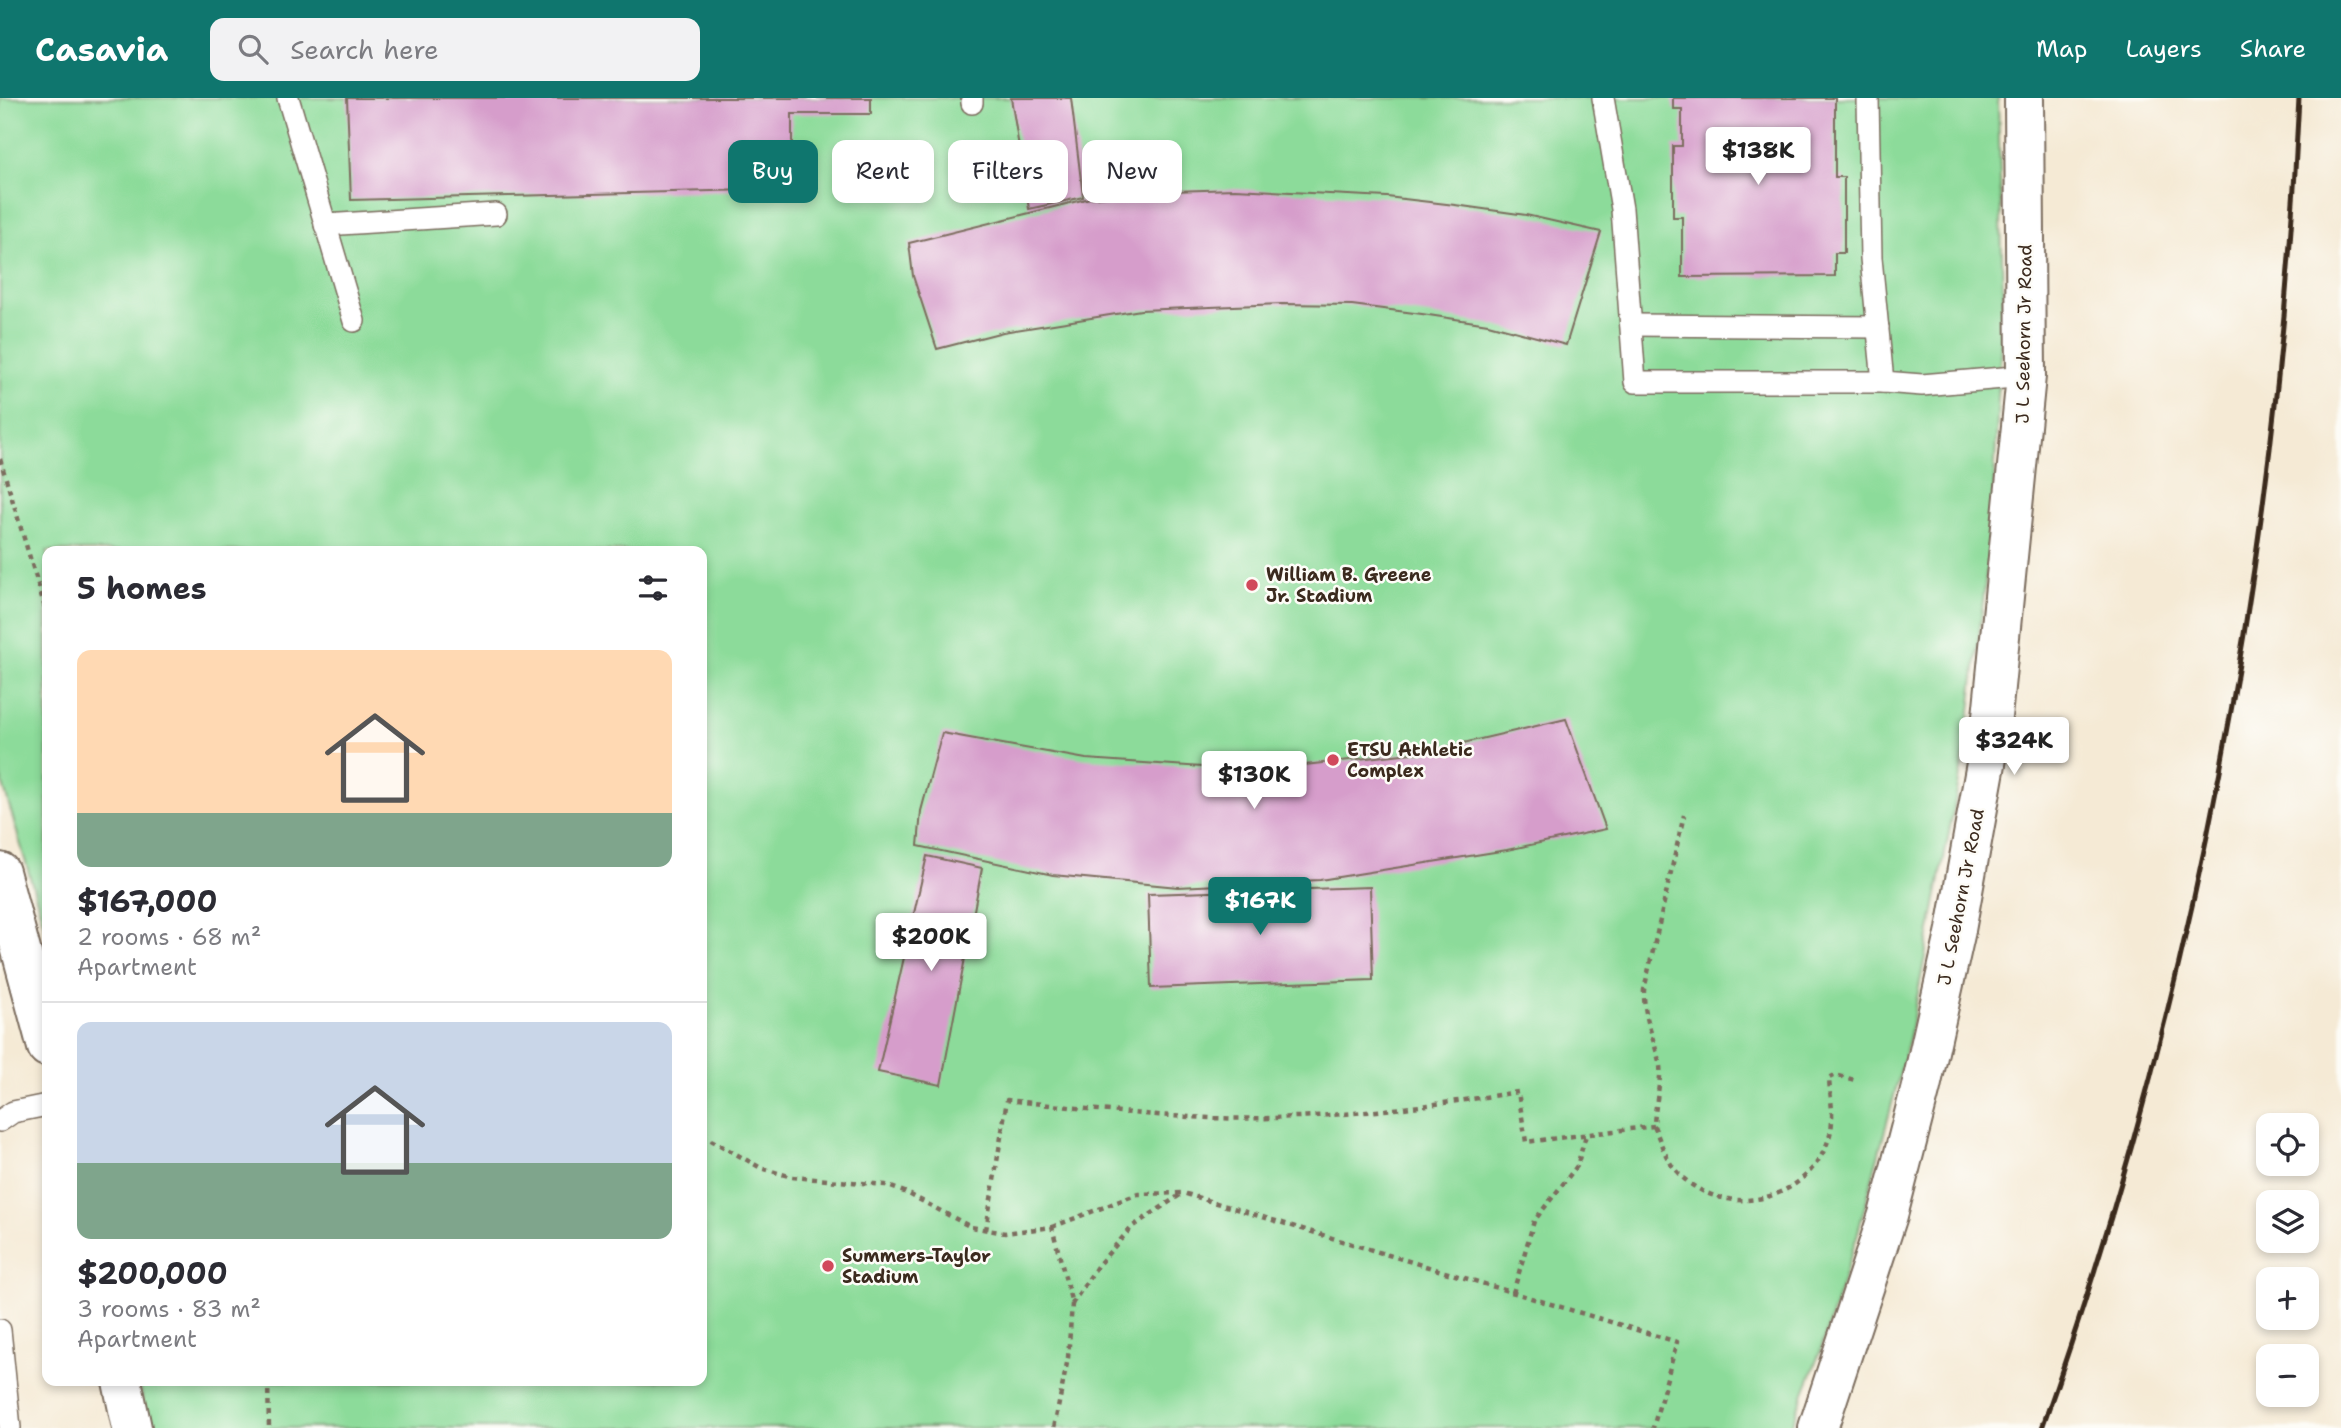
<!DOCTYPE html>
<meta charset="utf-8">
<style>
body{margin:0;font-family:"Shantell Sans",sans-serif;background:#f2f2f3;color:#2b2b33;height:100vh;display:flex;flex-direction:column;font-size:26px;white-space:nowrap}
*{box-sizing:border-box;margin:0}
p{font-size:23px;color:#7c7c81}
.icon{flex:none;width:38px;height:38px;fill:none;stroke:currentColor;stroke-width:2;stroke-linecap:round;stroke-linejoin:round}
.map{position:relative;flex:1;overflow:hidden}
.sheet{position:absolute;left:42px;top:448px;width:665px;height:840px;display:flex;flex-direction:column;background:#fff;border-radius:14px;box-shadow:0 4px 10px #0003}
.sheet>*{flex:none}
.guide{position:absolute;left:728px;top:42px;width:665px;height:63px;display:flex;gap:14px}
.tools{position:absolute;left:2256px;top:1015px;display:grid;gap:14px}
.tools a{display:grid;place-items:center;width:63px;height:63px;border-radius:14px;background:#fff;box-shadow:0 4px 10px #0003;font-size:35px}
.price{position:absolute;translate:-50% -60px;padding:0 16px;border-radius:7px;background:#fff;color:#222;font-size:23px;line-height:46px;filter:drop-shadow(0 2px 4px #0008)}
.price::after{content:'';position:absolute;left:50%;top:42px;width:21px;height:16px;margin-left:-10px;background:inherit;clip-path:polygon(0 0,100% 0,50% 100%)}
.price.on{background:#0f766e;color:#fff}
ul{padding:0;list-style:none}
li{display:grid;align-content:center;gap:14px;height:371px;padding:0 35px}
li+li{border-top:2px solid #e1e1e2}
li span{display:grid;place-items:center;height:217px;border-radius:14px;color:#555}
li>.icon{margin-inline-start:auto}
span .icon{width:126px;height:126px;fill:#fffc;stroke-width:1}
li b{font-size:30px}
h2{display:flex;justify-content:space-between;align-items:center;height:84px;padding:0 35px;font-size:30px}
.chip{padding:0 24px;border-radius:14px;background:#fff;box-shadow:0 4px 10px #0003;font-size:24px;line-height:63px}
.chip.on{background:#0f766e;color:#fff}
header{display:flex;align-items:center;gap:42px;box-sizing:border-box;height:98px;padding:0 35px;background:#0f766e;color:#fff}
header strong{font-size:33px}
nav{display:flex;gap:38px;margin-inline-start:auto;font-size:24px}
.search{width:490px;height:63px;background:#f2f2f3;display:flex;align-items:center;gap:18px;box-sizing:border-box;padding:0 24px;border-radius:14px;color:#7c7c81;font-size:26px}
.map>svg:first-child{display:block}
</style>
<header>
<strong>Casavia</strong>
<div class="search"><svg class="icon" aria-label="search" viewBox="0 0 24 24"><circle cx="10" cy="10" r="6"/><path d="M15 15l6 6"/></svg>Search here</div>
<nav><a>Map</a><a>Layers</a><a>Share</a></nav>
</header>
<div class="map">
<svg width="2341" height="1330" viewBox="0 0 2341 1330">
<rect width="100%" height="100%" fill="#fdfcf7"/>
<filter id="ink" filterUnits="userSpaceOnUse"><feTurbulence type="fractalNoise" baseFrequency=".0143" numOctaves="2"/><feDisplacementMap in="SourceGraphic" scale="14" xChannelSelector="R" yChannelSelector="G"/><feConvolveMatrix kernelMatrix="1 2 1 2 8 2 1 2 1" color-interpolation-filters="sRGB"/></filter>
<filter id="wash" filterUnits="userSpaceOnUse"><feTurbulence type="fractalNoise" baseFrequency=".00686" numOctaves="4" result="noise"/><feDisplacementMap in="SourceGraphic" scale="28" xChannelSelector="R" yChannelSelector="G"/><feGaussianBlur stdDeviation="1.57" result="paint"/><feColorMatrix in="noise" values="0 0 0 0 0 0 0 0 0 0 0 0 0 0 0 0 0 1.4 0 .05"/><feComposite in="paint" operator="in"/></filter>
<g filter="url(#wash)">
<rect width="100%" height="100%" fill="#f5ead5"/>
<polygon fill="#8cdb9a" stroke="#64825c" stroke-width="2" points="0,0 1998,0 2003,197 1992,427 1966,647 1909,941 1857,1138 1820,1254 1790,1330 148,1330 139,1283 702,1283 702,453 47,453 47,837 0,676"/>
<g id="blocks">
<g fill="#d69dcb">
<polygon points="347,0 871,0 871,16 792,16 792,91 351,102"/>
<polygon points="1011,0 1071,0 1083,99 1029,111"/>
<polygon points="1673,0 1835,0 1835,79 1844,79 1844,155 1835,155 1835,178 1682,179 1682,119 1673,119 1673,48 1682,48 1682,11 1673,11"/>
<polygon points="1235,91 1387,99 1455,107 1526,117 1601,134 1566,247 1488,226 1422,216 1352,207 1282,206 1141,212 1003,234 937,251 913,178 909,145 1090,100 1141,94"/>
<polygon points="1566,621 1606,731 1507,752 1320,782 1178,789 1053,777 918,748 921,713 942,635 1086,661 1217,670 1287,669 1429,653"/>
<polygon points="927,758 982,770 941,987 878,974"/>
<polygon points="1370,789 1373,882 1151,890 1148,796"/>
</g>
</g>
</g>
<g filter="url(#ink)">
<use href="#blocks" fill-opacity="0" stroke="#7c6d5e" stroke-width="2"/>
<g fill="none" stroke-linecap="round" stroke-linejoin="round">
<g stroke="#7c6d5e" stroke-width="24">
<g id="service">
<polyline points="288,0 354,223"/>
<polyline points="972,0 972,5"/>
<polyline points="1603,0 1622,111 1635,284 1883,284"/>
<polyline points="1868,0 1871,160 1883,284 1922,287 2026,278"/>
<polyline points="325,127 496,116"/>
<polyline points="1631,227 1878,229"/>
<polyline points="0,1023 13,1014 47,1007"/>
<polyline points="0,1232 10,1330"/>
</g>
</g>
<g stroke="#7c6d5e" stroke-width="42">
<g id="minor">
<polyline points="0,774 47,949"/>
<polyline points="122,1283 132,1330"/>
<polyline points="1818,1330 1888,1117 1921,989 1956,832 1989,649 2026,278 2024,0"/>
</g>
</g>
<g stroke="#7c6d5e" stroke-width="4.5" stroke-dasharray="5 5" stroke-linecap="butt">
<polyline points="0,361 47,516"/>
<path d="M1654 1028C1661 1045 1666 1063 1679 1076 1724 1122 1806 1105 1828 1043 1836 1022 1830 1001 1829 980L1835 977 1855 982"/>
<polyline points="702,1037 761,1070 792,1079 886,1087 907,1095 971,1129 1005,1135 1052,1129 1072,1206 1068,1260 1054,1330"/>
<polyline points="1052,1129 1138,1096 1183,1095 1677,1244 1653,1330"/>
<path d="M986 1132 1007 1002C1074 1010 1141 1017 1209 1020 1313 1023 1416 1010 1518 994L1526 1044 1654 1028C1654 1013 1662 978 1660 968 1655 943 1643 918 1644 892L1684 717"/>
<polyline points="1513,1195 1534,1123 1577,1068 1586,1037"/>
<polyline points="1072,1206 1098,1167 1133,1128 1183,1095"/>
<polyline points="268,1283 269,1330"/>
</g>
<use href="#service" stroke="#fff" stroke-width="21"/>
<use href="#minor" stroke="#fff" stroke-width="38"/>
<path stroke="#3b2a1e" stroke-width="5" d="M2042 1330C2194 903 2278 453 2299 0"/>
</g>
</g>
<g fill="#d1495b" stroke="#fdfcf7" stroke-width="2.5">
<circle cx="1252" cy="487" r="7"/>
<circle cx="1333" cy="662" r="7"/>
<circle cx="828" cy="1168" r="7"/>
</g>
<g text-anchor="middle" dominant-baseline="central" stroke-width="5" stroke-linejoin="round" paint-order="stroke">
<g font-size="18" fill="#3b2a1e" stroke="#fdfcf7">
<text transform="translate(2024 236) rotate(-89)">J L Seehorn Jr Road</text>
<text transform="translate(1961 799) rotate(-79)">J L Seehorn Jr Road</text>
</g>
<g font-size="18" font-weight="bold" fill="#3b2a1e" stroke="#fdfcf7" text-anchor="start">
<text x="1266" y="477">William B. Greene<tspan x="1266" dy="21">Jr. Stadium</tspan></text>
<text x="1347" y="652">ETSU Athletic<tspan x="1347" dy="21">Complex</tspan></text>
<text x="842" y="1158">Summers-Taylor<tspan x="842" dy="21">Stadium</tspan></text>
</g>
</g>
</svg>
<div class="tools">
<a><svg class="icon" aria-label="locate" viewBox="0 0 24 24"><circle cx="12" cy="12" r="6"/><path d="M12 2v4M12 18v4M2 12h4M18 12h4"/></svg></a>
<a><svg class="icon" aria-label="layers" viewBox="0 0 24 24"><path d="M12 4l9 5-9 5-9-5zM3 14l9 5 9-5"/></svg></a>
<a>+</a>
<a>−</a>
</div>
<b class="price" style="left:1758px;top:89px">$138K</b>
<b class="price" style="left:2014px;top:679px">$324K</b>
<b class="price" style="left:1254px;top:713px">$130K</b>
<b class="price on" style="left:1260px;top:839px">$167K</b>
<b class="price" style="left:931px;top:875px">$200K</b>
<div class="guide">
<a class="chip on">Buy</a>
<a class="chip">Rent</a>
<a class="chip">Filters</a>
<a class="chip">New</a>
</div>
<section class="sheet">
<h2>5 homes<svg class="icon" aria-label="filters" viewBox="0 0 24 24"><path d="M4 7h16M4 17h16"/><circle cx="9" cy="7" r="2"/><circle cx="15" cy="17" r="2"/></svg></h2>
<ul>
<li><span style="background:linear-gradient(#ffd9b3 75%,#7fa58c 0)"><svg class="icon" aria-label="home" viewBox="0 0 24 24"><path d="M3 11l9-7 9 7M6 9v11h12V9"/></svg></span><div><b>$167,000</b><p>2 rooms · 68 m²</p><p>Apartment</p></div></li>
<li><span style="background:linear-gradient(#c9d6e8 65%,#7fa58c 0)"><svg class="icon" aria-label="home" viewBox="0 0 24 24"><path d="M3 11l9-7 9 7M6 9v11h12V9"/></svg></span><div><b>$200,000</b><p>3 rooms · 83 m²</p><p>Apartment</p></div></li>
</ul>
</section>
</div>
